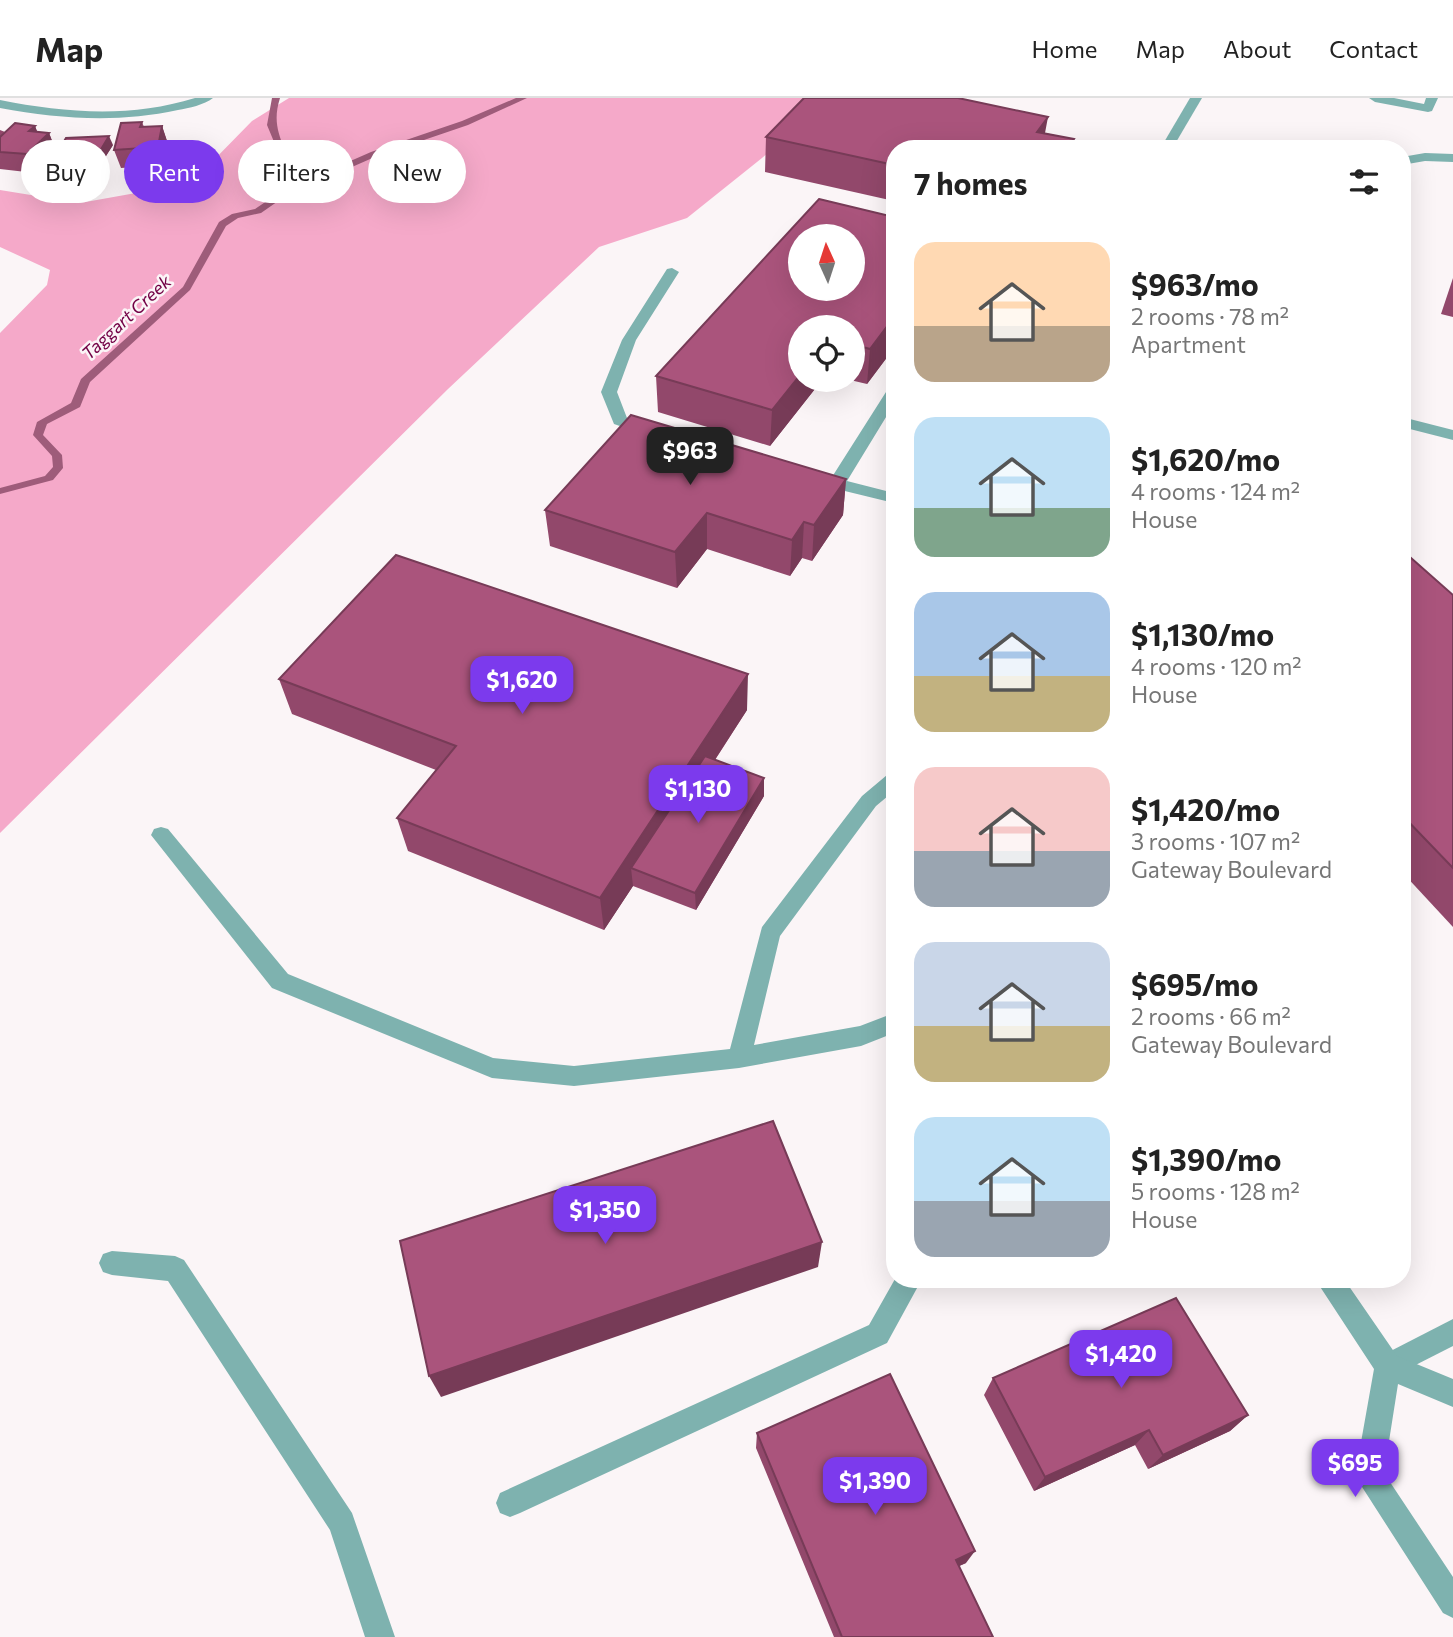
<!DOCTYPE html>
<meta charset="utf-8">
<style>
body{margin:0;font-family:Commissioner,sans-serif;background:#f2f2f2;color:#222;height:100vh;display:flex;flex-direction:column;font-size:26px;white-space:nowrap}
*{box-sizing:border-box;margin:0}
p{font-size:23px;color:#767676}
.icon{flex:none;width:38px;height:38px;fill:none;stroke:currentColor;stroke-width:2;stroke-linecap:round;stroke-linejoin:round}
.map{position:relative;flex:1;overflow:hidden}
.sheet{position:absolute;left:886px;top:42px;width:525px;height:1148px;display:flex;flex-direction:column;background:#fff;border-radius:28px;box-shadow:0 7px 28px #0002}
.sheet>*{flex:none}
.hud{position:absolute;left:21px;top:42px;width:665px;height:63px;display:flex;gap:14px}
.needle{width:46px;rotate:357deg}
.buttons{position:absolute;left:788px;top:126px;display:grid;gap:14px}
.buttons a{display:grid;place-items:center;width:77px;height:77px;border-radius:50%;background:#fff;box-shadow:0 7px 28px #0002;font-size:35px}
.price{position:absolute;translate:-50% -60px;padding:0 16px;border-radius:14px;background:#7c3aed;color:#fff;font-size:23px;line-height:46px;filter:drop-shadow(0 2px 4px #0008)}
.price::after{content:'';position:absolute;left:50%;top:42px;width:21px;height:16px;margin-left:-10px;background:inherit;clip-path:polygon(0 0,100% 0,50% 100%)}
.price.selected{background:#222;color:#fff}
ul{padding:0;list-style:none}
li{display:flex;align-items:center;gap:21px;height:175px;padding:0 28px}
li span{display:grid;place-items:center;flex:none;width:196px;height:140px;border-radius:21px;color:#555}
li>.icon{margin-inline-start:auto}
span .icon{width:84px;height:84px;fill:#fffc;stroke-width:1}
li b{font-size:30px}
h2{display:flex;justify-content:space-between;align-items:center;height:84px;padding:0 28px;font-size:30px}
.pill{padding:0 24px;border-radius:32px;background:#fff;box-shadow:0 7px 28px #0002;font-size:24px;line-height:63px}
.pill.selected{background:#7c3aed;color:#fff}
header{display:flex;align-items:center;gap:42px;box-sizing:border-box;height:98px;padding:0 35px;background:#fff;border-bottom:2px solid #e0e0e0}
header strong{font-size:33px}
nav{display:flex;gap:38px;margin-inline-start:auto;font-size:24px}
.map>svg:first-child{display:block}
</style>
<header>
<strong>Map</strong>
<nav><a>Home</a><a>Map</a><a>About</a><a>Contact</a></nav>
</header>
<div class="map">
<svg width="1453" height="1539" viewBox="0 0 1453 1539">
<rect width="100%" height="100%" fill="#fbf5f7"/>
<polygon fill="#f5a9c9" points="289,0 831,0 762,60 687,120 599,149 448,291 0,735 0,235 47,187 50,172 0,149 0,92 80,105 147,93 208,68 252,23"/>
<g fill="none" stroke-linecap="round" stroke-linejoin="round">
<path fill="#9e5c7a" fill-rule="evenodd" d="M272 0H280C268 37 292 49 291 86L298 81 330 72 371 54 462 23 516 0H527L468 27 377 58 336 76 304 85 261 115 238 120 226 128 190 192 90 284 80 309 47 326 43 337 62 357 63 370 53 382 0 396V390L45 378 53 369 52 358 33 337 37 324 71 305 81 281 183 189 219 124 232 116 255 111 283 92 282 63 267 27Z"/>
<g fill="#7eb2af" fill-rule="evenodd">
<polygon points="1369,0 1394,0 1424,6 1426,0 1438,0 1432,13 1428,14 1375,4"/>
<polygon points="1425,55 1453,56 1453,64 1425,63 1402,67 1402,59"/>
<polygon points="672,170 679,174 636,242 617,294 627,320 655,330 657,333 649,338 614,326 601,294 622,242 667,171"/>
<polygon points="894,289 894,306 847,383 894,395 894,405 812,385 810,381 812,377 832,379 886,294"/>
<polygon points="1402,319 1453,332 1453,342 1402,329"/>
<polygon points="894,674 894,693 876,708 780,838 754,947 860,928 894,915 894,935 861,948 739,970 574,988 492,980 272,890 151,737 154,731 161,729 168,731 288,876 493,960 574,968 730,951 762,829 862,698 887,677"/>
<polygon points="112,1153 175,1158 184,1162 352,1415 395,1539 365,1539 330,1432 168,1183 112,1177 103,1174 99,1165 103,1156"/>
<polygon points="895,1181 922,1181 887,1245 520,1415 510,1419 500,1415 496,1405 500,1395 869,1227"/>
<polygon points="1453,1221 1453,1248 1388,1281 1379,1277 1375,1268 1379,1259"/>
</g>
<g fill="#7eb2af" fill-rule="evenodd">
<path d="M195 0H213C204 7 189 10 178 12 118 25 60 21 0 10V2C65 15 131 20 195 0Z"/>
<polygon points="1190,0 1202,0 1172,51 1160,51"/>
<polygon points="1315,1181 1344,1181 1397,1258 1453,1281 1453,1309 1398,1286 1384,1375 1453,1479 1453,1520 1443,1515 1355,1378 1374,1271"/>
</g>
</g>
<g fill="#92486b">
<polygon points="142,24 144,29 162,28 168,46 164,67 121,70 114,52"/>
<polygon points="35,28 37,34 49,35 56,53 35,75 0,71 0,32 5,34"/>
<polygon points="1045,35 1074,41 1072,51 894,51 894,103 765,74 766,39"/>
<polygon points="113,47 97,72 77,72 75,66 59,66 56,57"/>
<polygon points="894,119 894,250 867,286 850,282 852,282 852,229 800,229 800,282 822,282 770,348 658,314 656,278"/>
<polygon points="1453,180 1453,219 1441,216"/>
<polygon points="846,381 843,417 812,463 802,460 790,478 707,451 677,490 550,448 545,412"/>
<polygon points="1402,452 1453,497 1453,829 1402,774"/>
<polygon points="279,581 747,612 715,662 764,698 696,812 633,788 604,832 408,753 397,720 436,672 292,616"/>
<polygon points="993,1280 1248,1317 1230,1333 1148,1371 1135,1347 1034,1393 984,1297"/>
<polygon points="757,1335 966,1465 959,1468 993,1539 834,1539 756,1350"/>
</g>
<g fill="#773b57">
<polygon points="1048,19 1042,51 1037,34"/>
<polygon points="35,28 41,43 49,35 56,53 35,75 27,56 29,33"/>
<polygon points="162,28 168,46 164,67 158,49"/>
<polygon points="109,38 113,47 97,72 94,63"/>
<polygon points="1074,41 1072,51 1067,51"/>
<polygon points="894,219 894,250 867,286 870,251"/>
<polygon points="800,277 800,282 822,282 770,348 772,312"/>
<polygon points="846,381 843,417 812,463 814,427"/>
<polygon points="707,415 707,451 677,490 675,454"/>
<polygon points="804,424 802,460 790,478 792,442"/>
<polygon points="748,576 747,612 642,774 631,770 633,788 604,832 600,800"/>
<polygon points="764,680 764,698 696,812 695,795"/>
<polygon points="822,1144 818,1169 441,1299 429,1278"/>
<polygon points="1248,1317 1230,1333 1148,1371 1163,1357"/>
<polygon points="1149,1332 1135,1347 1034,1393 1045,1379"/>
<polygon points="975,1453 966,1465 948,1473 956,1462"/>
</g>
<g fill="#aa547c" stroke="#773b57" stroke-width="2" fill-rule="evenodd">
<polygon points="804,0 958,0 1048,19 1037,34 1074,41 1067,51 894,51 894,67 766,39"/>
<polygon points="142,24 140,29 162,28 158,49 114,52 121,25"/>
<polygon points="15,25 35,28 29,33 49,35 27,56 0,54 0,39"/>
<polygon points="109,38 94,63 73,63 77,57 56,57 66,40"/>
<path d="M819 101 894 119V219L870 251 852 246V229H800V277L772 312 656 278ZM800 138H852V191H800Z"/>
<polygon points="631,317 846,381 814,427 804,424 792,442 707,415 675,454 545,412"/>
<polygon points="1402,452 1453,497 1453,770 1402,717"/>
<polygon points="396,457 748,576 600,800 397,720 456,648 279,581"/>
<polygon points="705,658 764,680 695,795 631,770"/>
<polygon points="773,1023 822,1144 429,1278 400,1143"/>
<polygon points="1176,1200 1248,1317 1163,1357 1149,1332 1045,1379 993,1280"/>
<polygon points="890,1276 975,1453 956,1462 993,1539 842,1539 757,1335"/>
</g>
<g text-anchor="middle" dominant-baseline="central" stroke-width="5" stroke-linejoin="round" paint-order="stroke">
<g font-size="18" font-style="italic" fill="#720045" stroke="#fbf5f7">
<text transform="translate(126 219) rotate(-43)">Taggart Creek</text>
</g>
</g>
</svg>
<div class="buttons">
<a><svg class="needle" viewBox="-14 -14 28 28"><path d="M0-13l5 13h-10z" fill="#e53935"/><path d="M0 13l5-13h-10z" fill="#767676"/></svg></a>
<a><svg class="icon" aria-label="locate" viewBox="0 0 24 24"><circle cx="12" cy="12" r="6"/><path d="M12 2v4M12 18v4M2 12h4M18 12h4"/></svg></a>
</div>
<b class="price selected" style="left:690px;top:389px">$963</b>
<b class="price" style="left:522px;top:618px">$1,620</b>
<b class="price" style="left:698px;top:727px">$1,130</b>
<b class="price" style="left:605px;top:1148px">$1,350</b>
<b class="price" style="left:1121px;top:1292px">$1,420</b>
<b class="price" style="left:1355px;top:1401px">$695</b>
<b class="price" style="left:875px;top:1419px">$1,390</b>
<div class="hud">
<a class="pill">Buy</a>
<a class="pill selected">Rent</a>
<a class="pill">Filters</a>
<a class="pill">New</a>
</div>
<section class="sheet">
<h2>7 homes<svg class="icon" aria-label="filters" viewBox="0 0 24 24"><path d="M4 7h16M4 17h16"/><circle cx="9" cy="7" r="2"/><circle cx="15" cy="17" r="2"/></svg></h2>
<ul>
<li><span style="background:linear-gradient(#ffd9b3 60%,#b9a48a 0)"><svg class="icon" aria-label="home" viewBox="0 0 24 24"><path d="M3 11l9-7 9 7M6 9v11h12V9"/></svg></span><div><b>$963/mo</b><p>2 rooms · 78 m²</p><p>Apartment</p></div></li>
<li><span style="background:linear-gradient(#bfe0f5 65%,#7fa58c 0)"><svg class="icon" aria-label="home" viewBox="0 0 24 24"><path d="M3 11l9-7 9 7M6 9v11h12V9"/></svg></span><div><b>$1,620/mo</b><p>4 rooms · 124 m²</p><p>House</p></div></li>
<li><span style="background:linear-gradient(#a9c7e8 60%,#c2b280 0)"><svg class="icon" aria-label="home" viewBox="0 0 24 24"><path d="M3 11l9-7 9 7M6 9v11h12V9"/></svg></span><div><b>$1,130/mo</b><p>4 rooms · 120 m²</p><p>House</p></div></li>
<li><span style="background:linear-gradient(#f6c9c9 60%,#9aa5b1 0)"><svg class="icon" aria-label="home" viewBox="0 0 24 24"><path d="M3 11l9-7 9 7M6 9v11h12V9"/></svg></span><div><b>$1,420/mo</b><p>3 rooms · 107 m²</p><p>Gateway Boulevard</p></div></li>
<li><span style="background:linear-gradient(#c9d6e8 60%,#c2b280 0)"><svg class="icon" aria-label="home" viewBox="0 0 24 24"><path d="M3 11l9-7 9 7M6 9v11h12V9"/></svg></span><div><b>$695/mo</b><p>2 rooms · 66 m²</p><p>Gateway Boulevard</p></div></li>
<li><span style="background:linear-gradient(#bfe0f5 60%,#9aa5b1 0)"><svg class="icon" aria-label="home" viewBox="0 0 24 24"><path d="M3 11l9-7 9 7M6 9v11h12V9"/></svg></span><div><b>$1,390/mo</b><p>5 rooms · 128 m²</p><p>House</p></div></li>
</ul>
</section>
</div>
